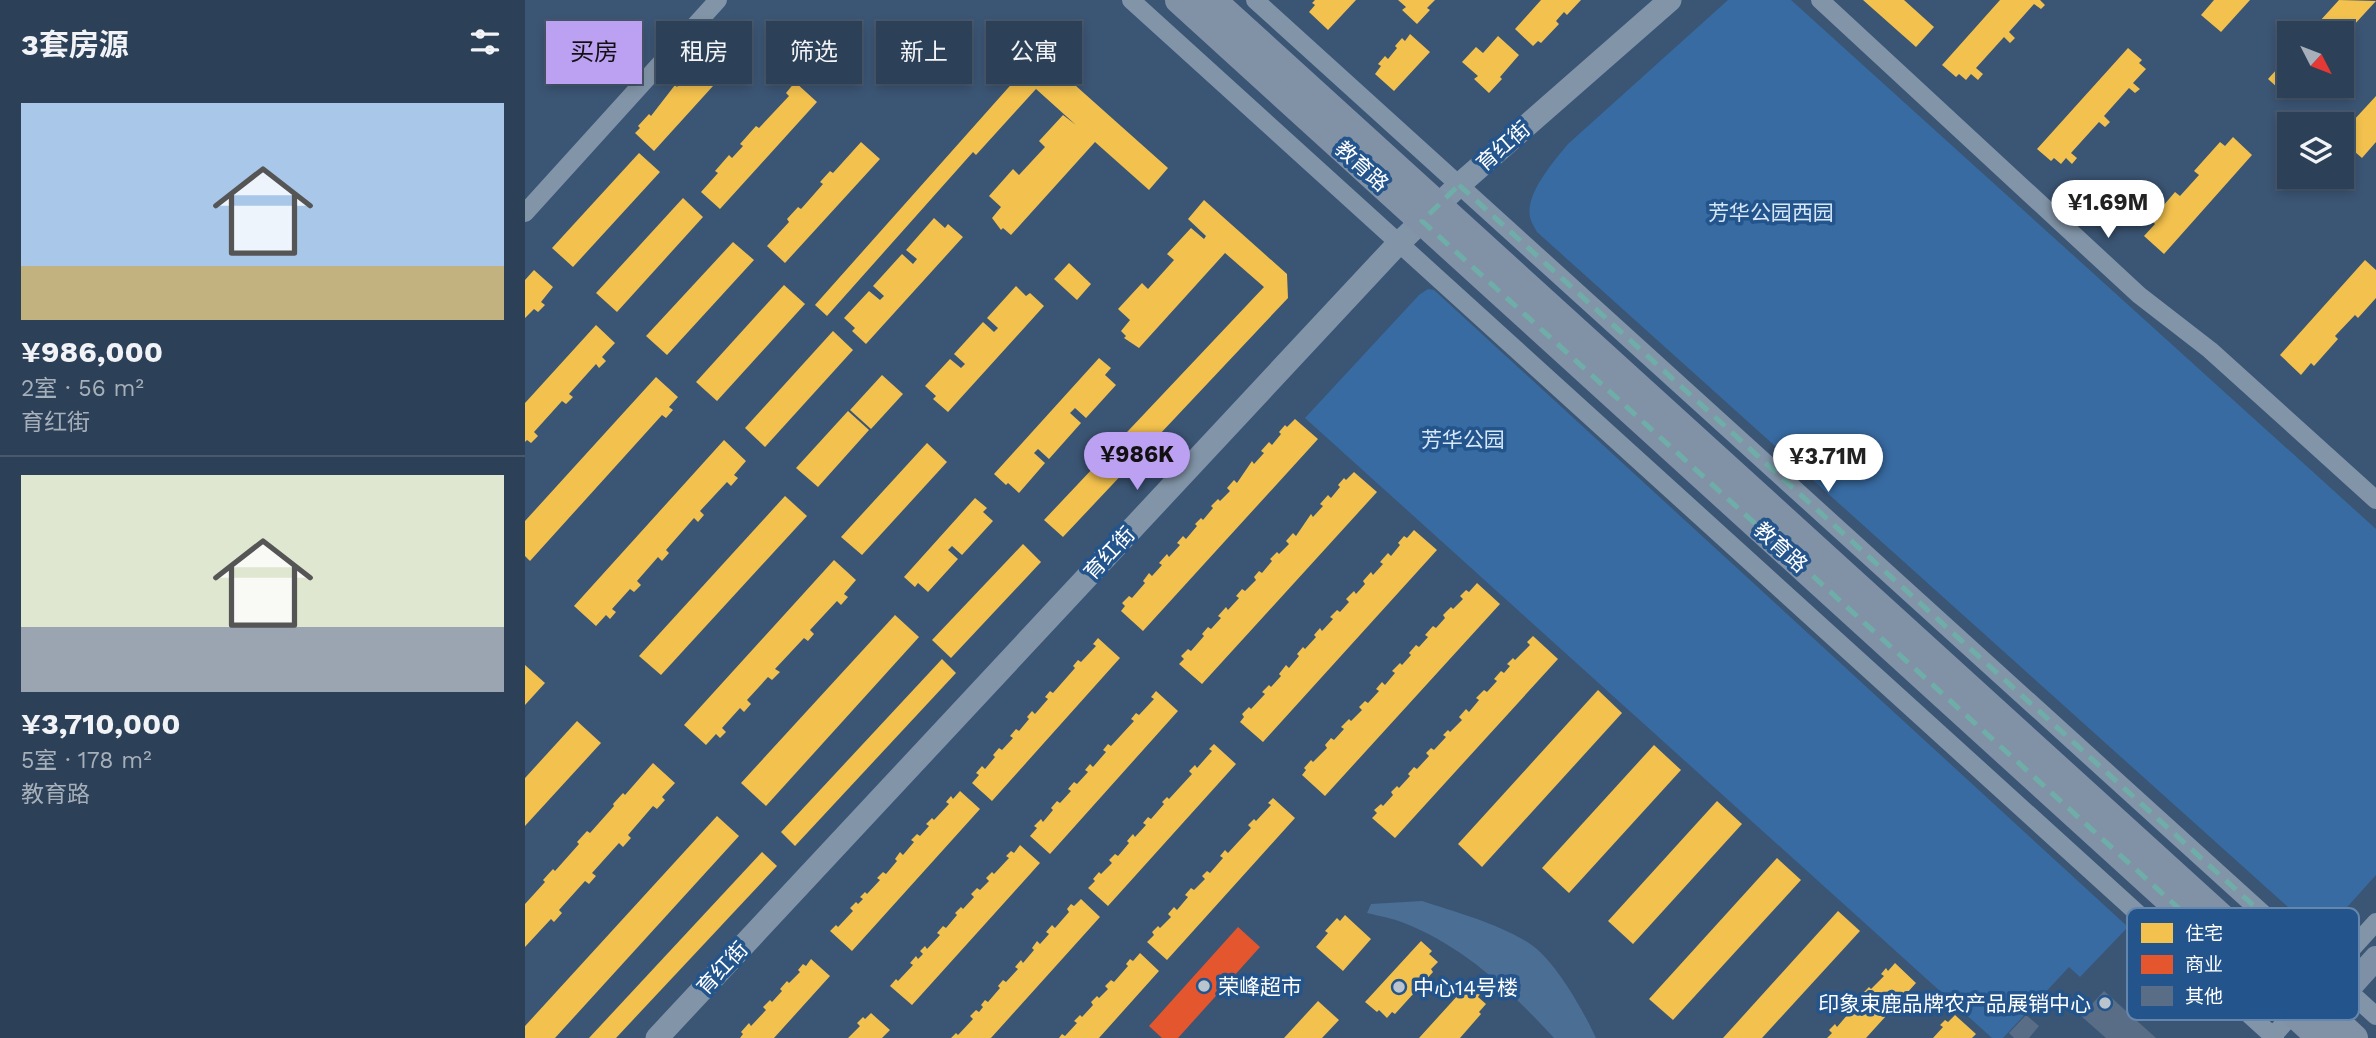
<!DOCTYPE html>
<html lang="zh">
<meta charset="utf-8">
<style>
body{margin:0;font-family:"Work Sans","Noto Sans SC",sans-serif;background:#34475d;color:#f1f3f6;height:100vh;display:flex;flex-direction:column;font-size:26px;white-space:nowrap}
*{box-sizing:border-box;margin:0}
p{font-size:23px;color:#a6afba}
.icon{flex:none;width:38px;height:38px;fill:none;stroke:currentColor;stroke-width:2;stroke-linecap:round;stroke-linejoin:round}
.map{position:relative;flex:1;overflow:hidden}
.drawer{display:flex;flex-direction:column;background:#2c4057;width:525px}
.drawer>*{flex:none}
.guide{position:absolute;left:21px;top:21px;width:665px;height:63px;display:flex;gap:14px}
.needle{width:46px;rotate:132deg}
.buttons{position:absolute;left:1752px;top:21px;display:grid;gap:14px}
.buttons a{display:grid;place-items:center;width:77px;height:77px;border-radius:0px;background:#2c4057;box-shadow:0 4px 10px #0003,0 0 0 2px #48596d;font-size:35px}
.price{position:absolute;translate:-50% -60px;padding:0 16px;border-radius:24px;background:#fff;color:#222;font-size:23px;line-height:46px;filter:drop-shadow(0 2px 4px #0008)}
.price::after{content:'';position:absolute;left:50%;top:42px;width:21px;height:16px;margin-left:-10px;background:inherit;clip-path:polygon(0 0,100% 0,50% 100%)}
.price.on{background:#bca0f2;color:#111}
ul{padding:0;list-style:none}
li{display:grid;align-content:center;gap:14px;height:371px;padding:0 21px}
li+li{border-top:2px solid #48596d}
li span{display:grid;place-items:center;height:217px;border-radius:0px;color:#555}
li>.icon{margin-inline-start:auto}
span .icon{width:126px;height:126px;fill:#fffc;stroke-width:1}
li b{font-size:30px}
h2{display:flex;justify-content:space-between;align-items:center;height:84px;padding:0 21px;font-size:30px}
.pill{padding:0 24px;border-radius:0px;background:#2c4057;box-shadow:0 4px 10px #0003,0 0 0 2px #48596d;font-size:24px;line-height:63px}
.pill.on{background:#bca0f2;color:#111}
main{display:flex;flex:1;min-height:0}
.map>svg:first-child{display:block}
</style>
<main>
<section class="drawer">
<h2>3套房源<svg class="icon" aria-label="filters" viewBox="0 0 24 24"><path d="M4 7h16M4 17h16"/><circle cx="9" cy="7" r="2"/><circle cx="15" cy="17" r="2"/></svg></h2>
<ul>
<li><span style="background:linear-gradient(#a9c7e8 75%,#c2b280 0)"><svg class="icon" aria-label="home" viewBox="0 0 24 24"><path d="M3 11l9-7 9 7M6 9v11h12V9"/></svg></span><div><b>¥986,000</b><p>2室 · 56 m²</p><p>育红街</p></div></li>
<li><span style="background:linear-gradient(#dfe7d0 70%,#9aa5b1 0)"><svg class="icon" aria-label="home" viewBox="0 0 24 24"><path d="M3 11l9-7 9 7M6 9v11h12V9"/></svg></span><div><b>¥3,710,000</b><p>5室 · 178 m²</p><p>教育路</p></div></li>
</ul>
</section>
<div class="map">
<svg width="1851" height="1038" viewBox="0 0 1851 1038">
<rect width="100%" height="100%" fill="#3b5574"/>
<g fill="#386ba2">
<path d="M1203 0H1266L1851 529V875L1807 924 1784 926 1012 232C1010 228 1006 222 1005 217 1000 194 1029 161 1043 144Z"/>
<polygon points="903,289 909,290 1603,927 1555,977 1544,967 1478,1038 1467,1038 780,418 894,295"/>
</g>
<path fill="#4b6e95" d="M897 901C930 912 990 928 1015 952 1036 972 1059 1012 1071 1038H1029C986 991 938 946 879 923 867 918 854 916 842 913L846 904Z"/>
<g fill="#f2c14e">
<polygon points="790,0 831,0 803,30 784,12 790,5 787,3"/>
<polygon points="873,0 910,0 902,8 905,10 892,24 877,10 881,7"/>
<polygon points="1016,0 1056,0 1042,15 1039,12 1031,21 1034,24 1016,43 1013,41 1008,46 990,29"/>
<polygon points="1338,0 1379,0 1409,27 1391,47"/>
<polygon points="1475,0 1515,0 1520,5 1516,9 1509,4 1484,32 1490,38 1485,43 1479,37 1451,68 1458,74 1453,80 1446,74 1441,80 1434,74 1431,77 1417,65"/>
<polygon points="1689,0 1725,0 1696,32 1676,15"/>
<polygon points="1814,0 1851,1 1816,39 1816,33 1784,33"/>
<polygon points="208,26 227,43 129,151 110,133 115,128 113,126 124,114 126,116 150,85 152,87 189,46 187,44 197,33 199,34"/>
<polygon points="885,34 905,52 869,91 850,74 856,66 853,64 860,56 863,59 872,48 870,46 877,38 880,41"/>
<polygon points="973,36 994,55 975,77 977,79 964,93 949,79 953,76 937,62 951,47 958,53"/>
<polygon points="1603,48 1617,60 1614,63 1621,69 1608,83 1615,89 1610,93 1604,88 1579,116 1585,122 1580,127 1574,122 1546,153 1552,158 1547,164 1541,158 1536,164 1529,158 1526,161 1512,149"/>
<polygon points="514,53 643,168 624,190 570,142 486,235 478,228 476,230 467,218 476,207 464,196 488,169 494,175 520,147 514,141 538,115 551,125 511,89 451,155 448,152 302,316 290,305"/>
<polygon points="1764,56 1764,86 1775,86 1764,98 1743,79"/>
<polygon points="270,82 292,102 195,209 176,192 193,173 190,171 204,155 207,158 218,146 215,144 231,126 234,128 264,96 261,93"/>
<polygon points="1851,96 1851,142 1837,158 1816,140 1816,134"/>
<polygon points="1708,137 1727,155 1639,254 1619,236 1630,224 1626,220 1650,192 1655,196 1674,175 1669,171 1695,142 1700,146"/>
<polygon points="336,142 355,159 260,263 242,246 264,222 262,219 273,207 276,209 298,184 295,182 305,171 308,173"/>
<polygon points="114,153 135,172 48,267 27,248"/>
<polygon points="158,198 178,217 92,312 71,293"/>
<polygon points="679,200 762,274 763,298 538,537 519,520 739,287 700,253 614,348 599,338 601,336 596,331 605,320 593,309 617,283 623,289 649,260 642,254 666,228 679,239 681,236 663,219"/>
<polygon points="409,218 420,228 423,224 438,237 341,344 327,331 330,328 319,318 344,291 355,300 359,296 348,286 377,254 388,264 392,259 381,250"/>
<polygon points="208,242 229,260 142,355 121,336"/>
<polygon points="1840,260 1851,270 1851,298 1833,318 1830,315 1810,336 1813,339 1789,366 1786,363 1776,375 1755,355"/>
<polygon points="544,263 566,284 552,300 529,279"/>
<polygon points="9,270 28,287 16,302 20,305 13,312 9,309 0,318 0,280"/>
<polygon points="259,285 280,304 192,401 171,382"/>
<polygon points="491,286 501,296 505,293 519,306 423,412 408,399 411,396 400,386 425,359 436,368 440,364 429,354 458,322 469,332 473,328 462,318"/>
<polygon points="71,325 90,343 77,357 81,361 74,368 71,364 44,394 48,397 41,404 37,401 9,432 13,436 6,443 2,440 0,442 0,403"/>
<polygon points="308,331 328,350 240,447 220,428"/>
<polygon points="574,358 586,368 580,375 591,385 561,418 550,408 545,413 556,423 524,459 513,449 509,453 520,463 494,493 483,483 481,485 469,474"/>
<polygon points="357,375 378,394 346,429 325,410"/>
<polygon points="131,377 153,397 144,407 148,410 141,418 137,415 5,561 0,556 0,521"/>
<polygon points="323,411 344,430 293,487 271,468"/>
<polygon points="770,419 793,439 618,631 596,611 600,606 597,603 604,596 607,598 620,583 618,581 624,573 627,576 637,565 634,563 642,554 644,557 655,545 652,543 658,536 661,539 672,526 670,524 676,518 678,520 688,508 686,506 693,499 695,501 705,491 702,488 709,480 712,483 727,461 729,464 739,453 736,451 744,442 747,445 756,434 754,432 760,425 762,427"/>
<polygon points="199,440 221,461 209,475 213,478 206,486 202,482 175,511 179,515 173,522 169,518 141,550 144,553 137,561 133,557 112,581 116,585 109,592 105,589 87,609 91,612 85,619 81,615 71,626 49,606"/>
<polygon points="402,443 422,462 337,555 316,537"/>
<polygon points="829,472 852,492 677,684 654,664 659,659 656,656 663,649 666,651 679,636 677,634 683,627 686,629 696,618 693,616 701,607 703,610 714,598 711,596 717,589 720,591 731,580 729,577 734,571 737,573 747,561 745,559 752,552 754,554 764,544 761,541 768,533 771,536 786,514 788,517 798,506 795,504 803,495 806,498 815,487 813,485 819,478 821,480"/>
<polygon points="260,496 282,516 136,675 114,656"/>
<polygon points="450,498 462,508 458,512 468,521 437,555 427,546 423,550 433,559 403,592 393,583 390,587 379,577"/>
<polygon points="889,530 912,550 738,742 715,722 719,717 717,714 724,707 726,709 740,694 737,692 744,685 746,687 756,676 754,674 761,665 764,668 774,656 772,654 778,647 780,649 791,637 789,635 795,628 797,631 808,619 805,617 812,610 815,612 824,602 821,599 829,591 831,594 840,584 838,581 846,572 848,575 858,564 855,562 863,553 866,556 875,545 873,543 879,536 882,538"/>
<polygon points="498,544 516,562 426,658 407,640"/>
<polygon points="309,560 331,580 319,594 323,597 316,605 312,601 285,630 289,634 283,641 279,638 250,669 255,672 247,680 243,677 222,700 226,704 219,712 215,708 197,728 201,732 195,738 191,734 181,745 159,725"/>
<polygon points="952,583 975,604 800,796 777,775 781,770 779,768 786,760 788,762 802,748 800,745 806,738 809,740 819,729 816,727 824,719 826,721 837,710 834,707 840,701 843,703 854,691 851,689 857,682 860,685 870,673 867,671 875,663 877,665 886,655 884,653 891,645 894,647 903,637 900,635 908,626 911,628 920,618 918,615 926,607 928,609 938,599 935,596 941,590 944,592"/>
<polygon points="370,615 394,637 241,806 216,783"/>
<polygon points="1008,636 1033,659 870,838 847,818 852,813 849,810 856,804 858,806 868,795 866,792 872,786 874,788 885,776 883,774 889,767 892,769 904,756 901,753 906,748 909,750 921,737 918,735 923,730 925,732 937,720 934,717 941,709 944,712 954,700 951,698 959,690 962,692 972,681 969,679 976,671 979,673 985,666 982,664 988,658 990,660 1005,645 1002,642"/>
<polygon points="573,638 595,658 467,801 447,783 454,775 451,773 457,766 460,769 470,757 468,755 474,748 477,750 488,738 485,736 491,729 494,731 504,719 502,717 507,711 510,714 523,699 520,697 525,691 528,693 550,668 548,666 553,660 556,662 571,646 568,644"/>
<polygon points="417,659 431,673 270,846 256,832"/>
<polygon points="0,665 20,683 0,705"/>
<polygon points="1073,690 1097,713 957,867 933,844"/>
<polygon points="631,691 653,711 525,854 505,836 512,828 509,826 516,819 518,822 528,810 526,808 532,801 535,803 546,791 543,789 549,782 552,784 563,772 560,770 565,764 568,767 581,752 578,750 583,744 586,746 609,721 606,719 611,713 614,715 629,699 626,697"/>
<polygon points="52,721 76,743 0,826 0,778"/>
<polygon points="689,744 711,764 583,906 563,888 570,881 568,879 574,872 576,874 587,863 584,860 590,854 593,856 604,843 602,841 608,834 610,837 621,825 618,823 623,817 626,819 639,804 637,802 642,797 644,799 667,774 664,771 670,765 672,768 687,751 684,749"/>
<polygon points="1129,745 1156,770 1044,893 1017,868"/>
<polygon points="128,763 150,783 137,797 140,800 132,809 128,806 103,835 106,838 98,847 94,843 67,873 71,876 64,884 60,881 34,910 37,913 29,922 26,919 0,947 0,904 20,882 18,880 28,869 30,871 54,844 52,842 62,831 65,833 89,806 88,804 98,793 100,795"/>
<polygon points="435,791 455,809 327,951 305,931 311,925 313,927 328,911 325,908 331,902 333,904 338,899 335,897 340,892 342,894 355,880 352,878 358,872 361,874 372,861 370,859 375,852 378,855 389,842 386,840 392,834 395,836 404,826 401,824 407,818 409,820 424,804 421,802 426,796 428,799"/>
<polygon points="748,798 770,818 642,960 622,942 629,935 627,932 633,926 635,928 646,917 643,914 649,907 652,910 663,897 660,895 666,888 669,890 680,879 677,876 682,871 685,873 698,858 695,856 700,850 703,853 726,828 723,825 729,819 731,821 746,805 743,803"/>
<polygon points="1192,801 1217,824 1108,944 1083,921"/>
<polygon points="192,816 214,836 30,1038 0,1038 0,1026"/>
<polygon points="495,845 515,863 387,1005 365,986 371,979 373,981 388,965 385,963 391,956 393,959 398,954 395,951 400,946 402,949 415,935 412,933 418,926 421,928 432,915 430,913 436,907 438,909 449,897 446,894 452,888 455,890 464,881 461,878 467,872 469,874 484,858 481,856 486,851 489,853"/>
<polygon points="237,852 252,866 91,1038 64,1038"/>
<polygon points="1252,858 1276,880 1148,1020 1124,999"/>
<polygon points="556,899 575,917 466,1038 426,1038 431,1033 433,1035 448,1019 445,1016 451,1010 454,1012 458,1007 456,1005 460,1000 463,1002 475,988 473,986 478,980 481,982 493,969 490,967 496,960 498,963 509,950 507,948 512,941 515,944 524,934 521,932 527,925 530,928 544,912 542,909 546,904 549,906"/>
<polygon points="1313,911 1335,931 1237,1038 1198,1038"/>
<polygon points="820,915 846,939 818,971 791,947 803,933 800,931 812,918 815,921"/>
<polygon points="896,941 907,951 904,954 913,962 906,969 908,972 870,1014 867,1012 862,1018 854,1010 852,1012 840,1002"/>
<polygon points="615,953 634,971 574,1038 534,1038 537,1034 540,1036 552,1023 549,1021 555,1015 557,1017 568,1005 566,1002 572,996 574,998 583,989 580,986 586,980 589,982 603,966 601,964 605,959 608,961"/>
<polygon points="286,959 305,976 249,1038 215,1038 218,1034 216,1032 224,1023 226,1026 241,1010 238,1007 245,1000 247,1002 257,991 255,989 262,981 264,983 275,972 273,970 278,964 281,966"/>
<polygon points="1370,963 1391,983 1341,1038 1302,1038 1307,1033 1304,1030 1310,1024 1312,1027 1324,1013 1322,1011 1327,1005 1329,1008 1341,995 1338,993 1344,987 1346,989 1359,976 1356,974 1361,968 1363,971"/>
<polygon points="944,983 955,994 953,997 961,1004 954,1012 956,1014 935,1038 894,1038"/>
<polygon points="793,1001 814,1020 797,1038 759,1038"/>
<polygon points="346,1013 365,1030 357,1038 323,1038 335,1026 332,1023 338,1017 340,1019"/>
<polygon points="1430,1015 1451,1034 1447,1038 1408,1038 1418,1027 1415,1025 1420,1020 1423,1022"/>
</g>
<polygon fill="#e4572e" points="713,927 735,947 653,1038 637,1038 624,1026"/>
<g fill="#596e86">
<polygon points="1579,991 1631,1038 1581,1038 1556,1016"/>
<polygon points="1501,1015 1514,1026 1504,1038 1489,1038 1484,1033"/>
</g>
<g fill="none" stroke-linecap="round" stroke-linejoin="round">
<g stroke="#8295a8" stroke-width="18">
<polyline points="606,0 1750,1038"/>
<polyline points="730,0 1851,1016"/>
<polyline points="1295,0 1614,295 1685,350 1851,500"/>
<polyline points="0,213 193,0"/>
<polyline points="1746,1038 1851,922"/>
</g>
<polyline stroke="#8295a8" stroke-width="23" points="132,1038 870,247 934,185 1145,0"/>
<polyline stroke="#7e90a5" stroke-width="24" points="1788,1028 1851,958"/>
<g stroke="#8192a7" stroke-width="28">
<polyline points="654,0 1796,1038"/>
<polyline points="687,0 1829,1038"/>
</g>
</g>
<path fill="none" stroke="#6fada8" stroke-width="5" stroke-dasharray="14 9" stroke-linejoin="round" d="M934 185 1804 974 1769 1013 897 221Z"/>
<g fill="#bac4ce" stroke="#23548c" stroke-width="2.5">
<circle cx="679" cy="986" r="7"/>
<circle cx="874" cy="987" r="7"/>
<circle cx="1580" cy="1003" r="7"/>
</g>
<g text-anchor="middle" dominant-baseline="central" stroke-width="7" stroke-linejoin="round" paint-order="stroke">
<g font-size="21" fill="#fff" stroke="#23548c">
<text transform="translate(978 146) rotate(-41)">育红街</text>
<text transform="translate(837 166) rotate(42)">教育路</text>
<text transform="translate(1256 547) rotate(42)">教育路</text>
<text transform="translate(584 553) rotate(-47)">育红街</text>
<text transform="translate(197 968) rotate(-47)">育红街</text>
</g>
<g font-size="21" fill="#d6e7f8" stroke="#23548c">
<text x="1246" y="212">芳华公园西园</text>
<text x="938" y="439">芳华公园</text>
</g>
<g font-size="21" fill="#fff" stroke="#23548c" text-anchor="start">
<text x="693" y="986">荣峰超市</text>
<text x="888" y="987">中心14号楼</text>
<text x="1566" y="1003" text-anchor="end">印象束鹿品牌农产品展销中心</text>
</g>
</g>
<rect x="1602" y="908" width="232" height="112" rx="10" fill="#23548c" stroke="#6587ae" stroke-width="2"/>
<rect x="1616" y="923" width="32" height="20" fill="#f2c14e"/>
<rect x="1616" y="955" width="32" height="19" fill="#e4572e"/>
<rect x="1616" y="986" width="32" height="20" fill="#596e86"/>
<g font-size="19" fill="#fff">
<text x="1660" y="940">住宅</text>
<text x="1660" y="971">商业</text>
<text x="1660" y="1003">其他</text>
</g>
</svg>
<div class="buttons">
<a><svg class="needle" viewBox="-14 -14 28 28"><path d="M0-13l5 13h-10z" fill="#e53935"/><path d="M0 13l5-13h-10z" fill="#a6afba"/></svg></a>
<a><svg class="icon" aria-label="layers" viewBox="0 0 24 24"><path d="M12 4l9 5-9 5-9-5zM3 14l9 5 9-5"/></svg></a>
</div>
<b class="price" style="left:1583px;top:240px">¥1.69M</b>
<b class="price on" style="left:612px;top:492px">¥986K</b>
<b class="price" style="left:1303px;top:494px">¥3.71M</b>
<div class="guide">
<a class="pill on">买房</a>
<a class="pill">租房</a>
<a class="pill">筛选</a>
<a class="pill">新上</a>
<a class="pill">公寓</a>
</div>
</div>
</main>
